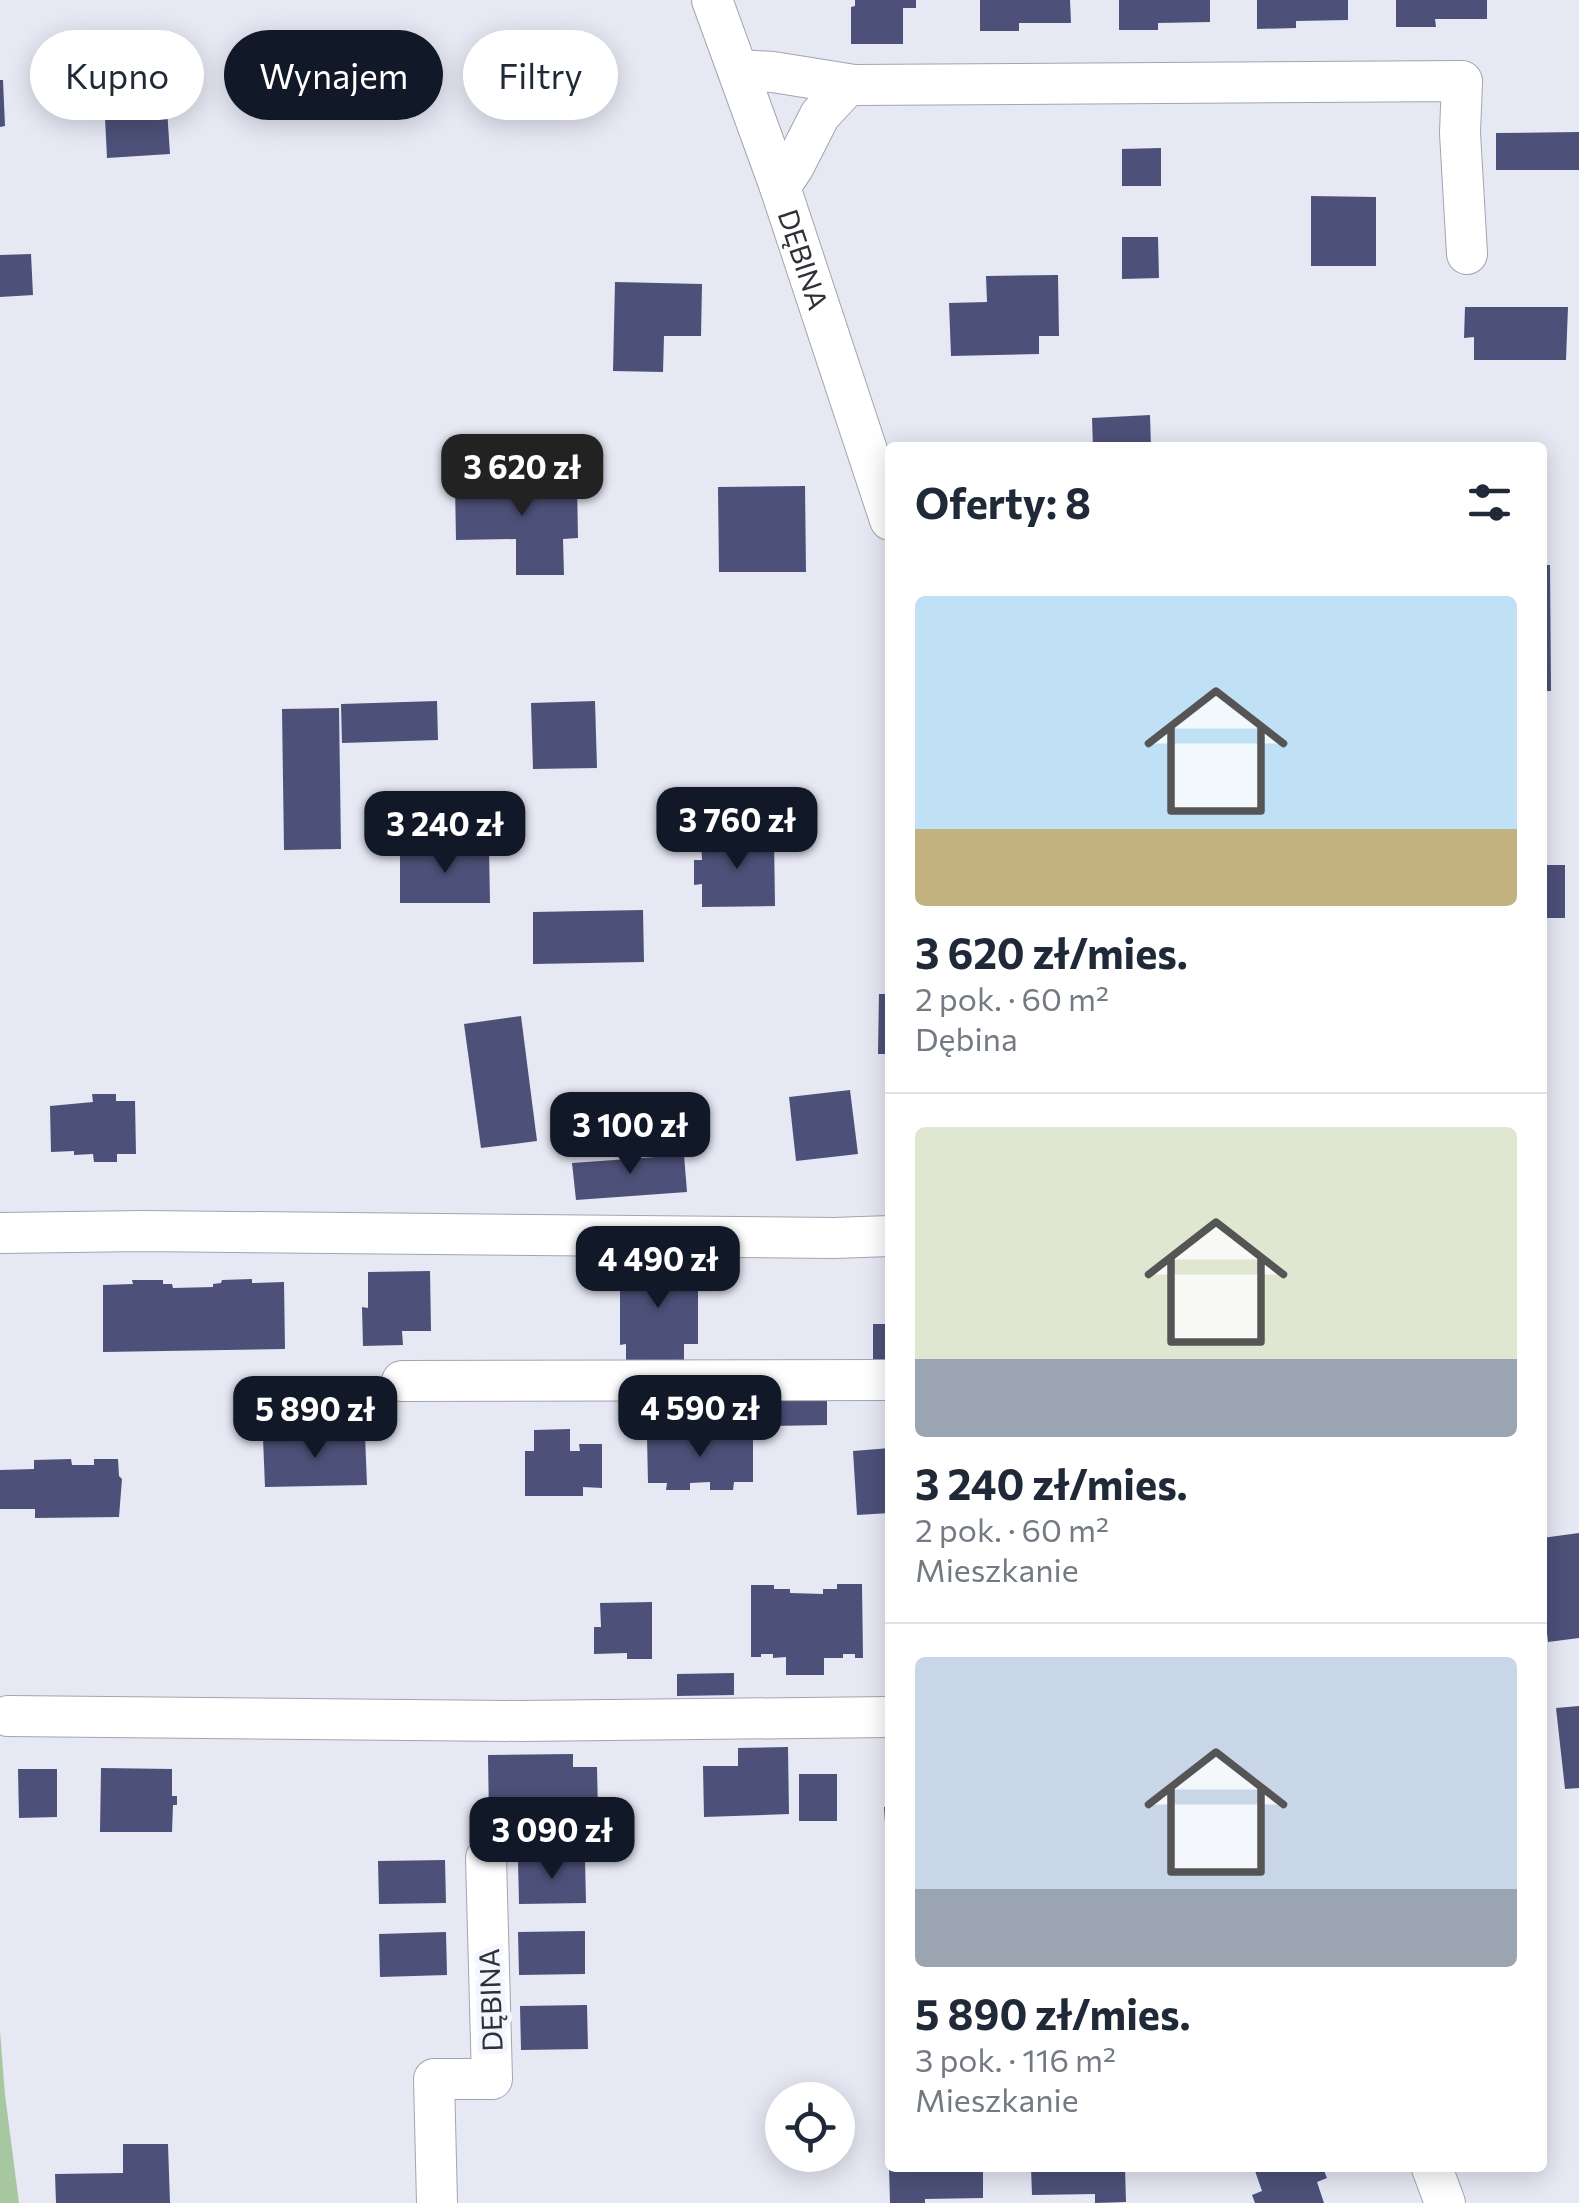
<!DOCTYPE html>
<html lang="pl">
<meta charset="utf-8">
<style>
body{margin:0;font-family:Commissioner,sans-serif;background:#f6f6f7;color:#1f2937;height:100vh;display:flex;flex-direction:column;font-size:38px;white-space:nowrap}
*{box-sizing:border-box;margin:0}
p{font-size:32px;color:#747a83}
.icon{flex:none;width:55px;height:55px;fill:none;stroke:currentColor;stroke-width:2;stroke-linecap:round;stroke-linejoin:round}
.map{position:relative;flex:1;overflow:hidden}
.side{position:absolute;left:885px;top:442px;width:662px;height:1730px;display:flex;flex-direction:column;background:#fff;border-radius:10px;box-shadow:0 5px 25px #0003}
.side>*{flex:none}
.banner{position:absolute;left:30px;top:30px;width:705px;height:90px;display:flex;gap:20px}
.buttons{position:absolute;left:765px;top:2082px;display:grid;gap:20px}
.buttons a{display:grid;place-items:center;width:90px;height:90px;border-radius:50%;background:#fff;box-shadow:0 5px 25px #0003;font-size:50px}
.price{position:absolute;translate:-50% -85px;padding:0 22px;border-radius:20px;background:#111827;color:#fff;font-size:32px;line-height:65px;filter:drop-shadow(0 2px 5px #0008)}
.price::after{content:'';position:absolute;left:50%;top:60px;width:30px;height:22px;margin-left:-15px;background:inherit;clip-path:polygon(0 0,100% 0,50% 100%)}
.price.current{background:#222;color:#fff}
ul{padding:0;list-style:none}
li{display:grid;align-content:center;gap:20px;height:530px;padding:0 30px}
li+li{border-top:2px solid #e0e1e3}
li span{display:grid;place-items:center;height:310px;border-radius:10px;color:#555}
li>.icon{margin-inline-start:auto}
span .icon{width:180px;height:180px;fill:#fffc;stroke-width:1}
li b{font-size:42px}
h2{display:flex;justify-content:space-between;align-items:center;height:120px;padding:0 30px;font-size:42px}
.tag{padding:0 35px;border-radius:45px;background:#fff;box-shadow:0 5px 25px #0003;font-size:35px;line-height:90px}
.tag.current{background:#111827;color:#fff}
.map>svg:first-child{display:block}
</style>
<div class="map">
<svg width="1579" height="2203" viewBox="0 0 1579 2203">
<rect width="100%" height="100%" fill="#e6e8f4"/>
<polygon fill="#a7c7a0" points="0,2031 5,2095 19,2203 0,2203"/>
<g fill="#4d5179">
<polygon points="855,0 916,0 916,8 903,8 903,44 851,44 851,7 855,6"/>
<polygon points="980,0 1070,0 1071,23 1019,23 1019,31 980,31"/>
<polygon points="1119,0 1210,0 1210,22 1158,23 1158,30 1119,30"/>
<polygon points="1257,0 1348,0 1348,20 1296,21 1296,28 1257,29"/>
<polygon points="1396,0 1487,0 1487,19 1435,19 1436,27 1396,27"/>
<polygon points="0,80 3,80 5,126 0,127"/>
<polygon points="166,94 170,154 107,158 104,98"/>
<polygon points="1579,132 1579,170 1496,170 1496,133"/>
<polygon points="1161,148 1161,186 1122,186 1122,149"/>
<polygon points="1311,196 1376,197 1376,266 1311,266"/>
<polygon points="1122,237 1158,237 1159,278 1122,279"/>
<polygon points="31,254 33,295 0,297 0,255"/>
<polygon points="1058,275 1059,336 1039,336 1039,354 951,356 949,303 987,302 986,276"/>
<polygon points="615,282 702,284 701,336 664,336 663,372 613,371"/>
<polygon points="1465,307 1568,307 1566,360 1474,360 1474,337 1464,338"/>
<polygon points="1150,415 1151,448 1093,448 1092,418"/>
<polygon points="514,474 554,474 555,483 577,483 578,538 563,539 564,575 516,575 516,539 456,540 455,484 514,484"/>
<polygon points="805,486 806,572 719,572 718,487"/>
<polygon points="1542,565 1550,565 1551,691 1542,691"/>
<polygon points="437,701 438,740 342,743 341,704"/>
<polygon points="595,701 597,768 533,769 531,703"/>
<polygon points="339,708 341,849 284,850 282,709"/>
<polygon points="774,837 775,906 702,907 702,884 694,885 694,860 702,860 701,838"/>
<polygon points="400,848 489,848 490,903 400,903"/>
<rect x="1542" y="865" width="23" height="53"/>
<polygon points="643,910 644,962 533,964 533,912"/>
<polygon points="879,994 890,994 890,1054 878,1054"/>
<polygon points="521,1016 537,1141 481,1148 464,1024"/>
<polygon points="850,1090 858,1154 796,1161 789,1097"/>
<polygon points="92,1094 116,1094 116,1101 135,1101 136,1154 117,1154 117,1162 94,1162 93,1154 74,1155 74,1151 51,1152 50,1106 93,1102"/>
<polygon points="684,1155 687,1192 576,1200 572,1163"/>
<polygon points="620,1262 698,1263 698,1344 684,1344 684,1364 626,1364 626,1344 620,1345"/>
<polygon points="430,1271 431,1331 402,1331 403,1345 363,1346 362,1307 368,1308 368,1272"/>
<polygon points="252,1279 252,1283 284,1282 285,1349 103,1352 103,1285 133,1284 132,1280 163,1280 163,1284 172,1284 173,1288 213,1287 213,1284 221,1283 222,1280"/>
<rect x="873" y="1324" width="17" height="39"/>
<polygon points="772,1398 827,1398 827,1425 772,1426"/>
<polygon points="570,1429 570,1451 580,1451 579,1444 602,1444 602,1488 583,1487 583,1496 525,1496 525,1451 534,1451 534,1430"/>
<polygon points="667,1430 689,1430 689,1437 710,1437 711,1430 733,1430 733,1437 753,1437 753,1482 734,1482 733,1490 710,1490 710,1482 690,1483 690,1490 666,1490 667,1483 648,1483 647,1437 667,1437"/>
<polygon points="365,1435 367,1485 265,1487 263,1438"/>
<polygon points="890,1448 890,1513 857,1515 853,1451"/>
<polygon points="71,1459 72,1465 94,1465 94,1459 118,1459 119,1476 122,1479 119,1517 35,1518 35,1509 0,1509 0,1470 34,1469 34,1460"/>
<polygon points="1579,1533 1579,1638 1548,1642 1542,1589 1542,1538"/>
<polygon points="837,1584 862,1584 863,1658 855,1658 855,1654 843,1654 843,1658 824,1658 824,1675 786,1675 786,1657 773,1658 773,1654 761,1654 761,1657 751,1657 751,1585 774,1585 774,1589 790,1589 790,1593 823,1594 823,1589 837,1589"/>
<polygon points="652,1602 652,1659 627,1659 627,1653 594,1654 594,1627 601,1627 600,1603"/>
<polygon points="734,1673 734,1695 677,1696 677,1674"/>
<polygon points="1579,1706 1579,1788 1565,1789 1556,1708"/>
<polygon points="788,1747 789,1814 704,1817 703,1766 738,1766 738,1748"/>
<polygon points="573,1754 573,1767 597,1767 598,1813 573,1813 573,1818 489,1819 488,1755"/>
<polygon points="101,1768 172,1769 172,1796 177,1796 177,1805 173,1805 172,1832 100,1832"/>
<polygon points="18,1769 57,1769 57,1817 19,1818"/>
<rect x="799" y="1774" width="38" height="47"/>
<polygon points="884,1807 890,1807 890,1839 886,1839"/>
<polygon points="585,1859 586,1903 519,1904 518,1861"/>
<polygon points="445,1860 446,1903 379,1904 378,1861"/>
<polygon points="585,1931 585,1974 519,1975 518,1932"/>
<polygon points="446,1932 447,1975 380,1977 379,1934"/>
<polygon points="587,2005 588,2049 521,2050 520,2006"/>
<polygon points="123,2144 168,2144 170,2203 56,2203 55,2174 123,2173"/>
<polygon points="889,2168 983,2168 983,2198 925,2199 925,2203 890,2203"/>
<polygon points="1031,2168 1125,2168 1126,2202 1095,2203 1095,2194 1032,2195"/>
<polygon points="1254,2168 1323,2168 1327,2178 1317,2182 1324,2203 1255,2203 1252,2195 1262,2191"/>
</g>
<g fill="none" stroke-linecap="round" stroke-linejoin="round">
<g stroke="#a3a4b0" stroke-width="42">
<g id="minor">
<path id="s1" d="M712 0 780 187 890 520"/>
<polyline points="738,70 773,72 854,85 1462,81 1460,133 1467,254"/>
<polyline points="780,187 794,166 820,115 848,85"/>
<polyline points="0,1233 143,1231 834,1238 890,1236"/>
<polyline points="402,1381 890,1380"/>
<polyline points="8,1716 521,1721 890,1717"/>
<polyline points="1432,2168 1445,2203"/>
<polyline points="437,2203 434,2079 492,2079 486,1858"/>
</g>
</g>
<use href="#minor" stroke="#fff" stroke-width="40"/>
</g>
<g text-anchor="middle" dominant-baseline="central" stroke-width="10" stroke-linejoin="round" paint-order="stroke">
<g font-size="28" fill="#303136" stroke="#f3f5ff">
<text stroke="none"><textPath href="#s1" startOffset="275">DĘBINA</textPath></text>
<text transform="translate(490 2000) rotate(-92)">DĘBINA</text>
</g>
</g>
</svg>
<div class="buttons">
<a><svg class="icon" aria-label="locate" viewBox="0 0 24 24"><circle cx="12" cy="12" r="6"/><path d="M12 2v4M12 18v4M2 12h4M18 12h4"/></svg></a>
</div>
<b class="price current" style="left:522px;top:519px">3 620 zł</b>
<b class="price" style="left:737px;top:872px">3 760 zł</b>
<b class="price" style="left:445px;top:876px">3 240 zł</b>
<b class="price" style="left:630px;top:1177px">3 100 zł</b>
<b class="price" style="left:658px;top:1311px">4 490 zł</b>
<b class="price" style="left:700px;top:1460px">4 590 zł</b>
<b class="price" style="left:315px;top:1461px">5 890 zł</b>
<b class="price" style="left:552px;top:1882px">3 090 zł</b>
<div class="banner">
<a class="tag">Kupno</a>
<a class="tag current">Wynajem</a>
<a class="tag">Filtry</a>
</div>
<section class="side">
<h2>Oferty: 8<svg class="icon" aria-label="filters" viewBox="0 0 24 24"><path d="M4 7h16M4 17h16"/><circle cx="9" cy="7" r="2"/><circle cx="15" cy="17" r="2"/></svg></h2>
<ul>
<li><span style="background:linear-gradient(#bfe0f5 75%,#c2b280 0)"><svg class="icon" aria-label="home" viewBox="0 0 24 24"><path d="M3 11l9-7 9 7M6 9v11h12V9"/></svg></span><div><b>3 620 zł/mies.</b><p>2 pok. · 60 m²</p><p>Dębina</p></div></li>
<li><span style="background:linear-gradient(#dfe7d0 75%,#9aa5b1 0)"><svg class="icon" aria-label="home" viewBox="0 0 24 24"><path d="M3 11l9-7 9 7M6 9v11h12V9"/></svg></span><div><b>3 240 zł/mies.</b><p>2 pok. · 60 m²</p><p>Mieszkanie</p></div></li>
<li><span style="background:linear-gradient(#c9d6e8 75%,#9aa5b1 0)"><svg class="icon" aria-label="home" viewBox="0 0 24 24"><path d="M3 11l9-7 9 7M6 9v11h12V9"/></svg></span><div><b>5 890 zł/mies.</b><p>3 pok. · 116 m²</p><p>Mieszkanie</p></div></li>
</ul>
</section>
</div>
